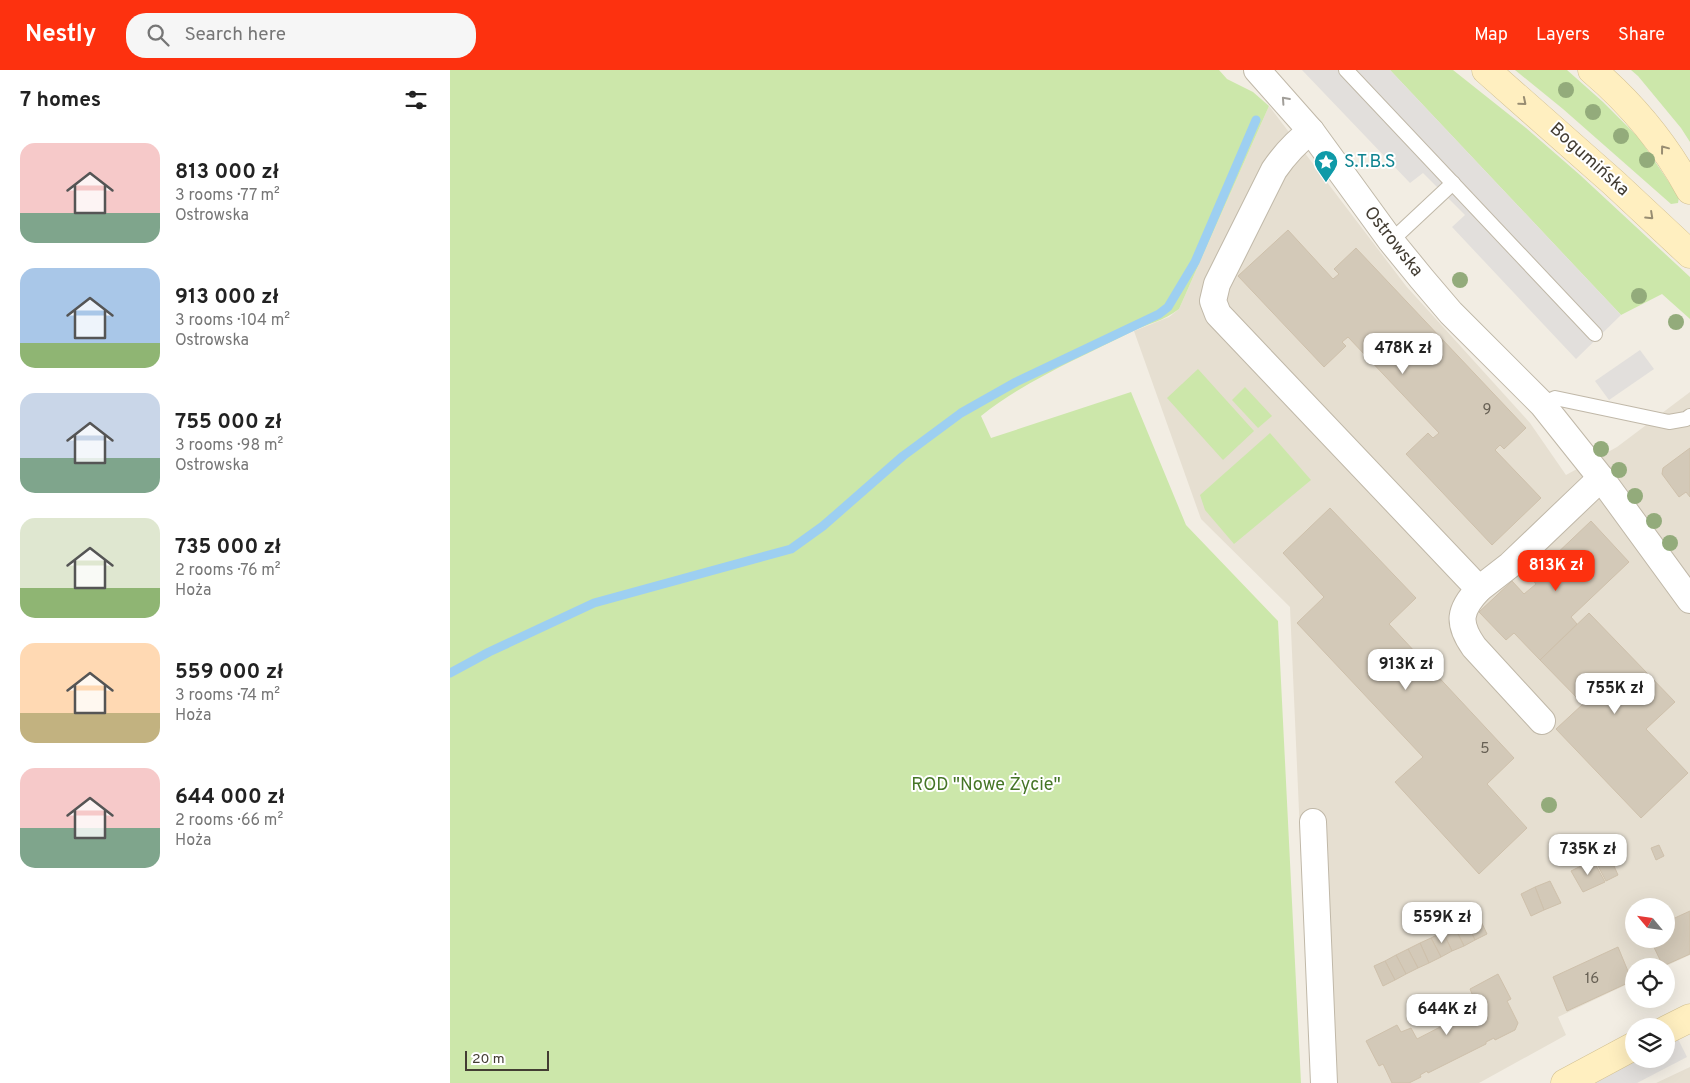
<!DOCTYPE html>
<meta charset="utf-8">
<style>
body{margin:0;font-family:Overpass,sans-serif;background:#f6f6f6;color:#222;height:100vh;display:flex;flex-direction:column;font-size:19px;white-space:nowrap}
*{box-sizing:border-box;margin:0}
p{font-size:16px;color:#767676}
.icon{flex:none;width:28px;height:28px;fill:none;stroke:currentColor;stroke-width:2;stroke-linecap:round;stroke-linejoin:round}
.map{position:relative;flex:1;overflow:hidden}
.details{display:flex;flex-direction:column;background:#fff;width:450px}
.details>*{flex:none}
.needle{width:32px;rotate:299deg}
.controls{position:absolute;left:1175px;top:828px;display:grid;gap:10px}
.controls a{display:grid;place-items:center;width:50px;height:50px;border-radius:50%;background:#fff;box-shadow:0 5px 20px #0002;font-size:25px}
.scale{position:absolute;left:15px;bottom:12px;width:84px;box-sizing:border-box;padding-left:5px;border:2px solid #433d33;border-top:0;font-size:14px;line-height:18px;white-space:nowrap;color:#433d33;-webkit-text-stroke:4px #fff;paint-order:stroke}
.price{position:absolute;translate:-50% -42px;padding:0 11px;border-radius:10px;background:#fff;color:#222;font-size:16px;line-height:32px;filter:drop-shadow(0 1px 2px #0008)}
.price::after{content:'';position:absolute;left:50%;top:30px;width:15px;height:11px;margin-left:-8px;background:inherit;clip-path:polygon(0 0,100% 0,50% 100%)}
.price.active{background:#fd310f;color:#fff}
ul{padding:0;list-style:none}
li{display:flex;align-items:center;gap:15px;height:125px;padding:0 20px}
li span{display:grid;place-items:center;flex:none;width:140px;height:100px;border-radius:15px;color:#555}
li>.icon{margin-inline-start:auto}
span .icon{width:60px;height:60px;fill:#fffc;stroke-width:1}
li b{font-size:21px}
h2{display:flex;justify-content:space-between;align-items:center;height:60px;padding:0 20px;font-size:21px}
header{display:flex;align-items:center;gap:30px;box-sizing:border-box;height:70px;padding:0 25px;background:#fd310f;color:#fff}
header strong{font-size:24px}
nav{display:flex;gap:28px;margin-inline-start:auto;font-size:18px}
.search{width:350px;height:45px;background:#f6f6f6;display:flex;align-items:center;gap:12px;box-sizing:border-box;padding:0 18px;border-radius:20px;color:#767676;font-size:19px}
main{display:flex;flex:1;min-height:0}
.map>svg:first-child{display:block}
</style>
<header>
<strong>Nestly</strong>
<div class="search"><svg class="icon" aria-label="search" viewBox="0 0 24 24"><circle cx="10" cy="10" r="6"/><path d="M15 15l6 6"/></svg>Search here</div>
<nav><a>Map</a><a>Layers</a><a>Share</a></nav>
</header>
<main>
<section class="details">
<h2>7 homes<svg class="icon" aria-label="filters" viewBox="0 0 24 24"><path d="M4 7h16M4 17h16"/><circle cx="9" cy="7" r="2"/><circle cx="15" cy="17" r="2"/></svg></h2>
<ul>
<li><span style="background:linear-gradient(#f6c9c9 70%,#7fa58c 0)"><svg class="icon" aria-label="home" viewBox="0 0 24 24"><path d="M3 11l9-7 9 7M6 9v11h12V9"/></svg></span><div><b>813 000 zł</b><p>3 rooms · 77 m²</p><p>Ostrowska</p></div></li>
<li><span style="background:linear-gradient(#a9c7e8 75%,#8fb573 0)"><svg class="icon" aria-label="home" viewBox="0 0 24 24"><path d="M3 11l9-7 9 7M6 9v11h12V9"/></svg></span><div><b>913 000 zł</b><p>3 rooms · 104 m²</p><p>Ostrowska</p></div></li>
<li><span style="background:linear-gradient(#c9d6e8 65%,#7fa58c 0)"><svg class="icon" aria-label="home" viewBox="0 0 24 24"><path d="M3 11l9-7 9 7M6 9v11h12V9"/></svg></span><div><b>755 000 zł</b><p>3 rooms · 98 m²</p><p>Ostrowska</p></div></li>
<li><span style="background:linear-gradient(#dfe7d0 70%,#8fb573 0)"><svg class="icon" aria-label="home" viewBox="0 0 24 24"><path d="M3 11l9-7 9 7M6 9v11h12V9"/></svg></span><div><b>735 000 zł</b><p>2 rooms · 76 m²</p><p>Hoża</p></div></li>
<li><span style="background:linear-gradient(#ffd9b3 70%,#c2b280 0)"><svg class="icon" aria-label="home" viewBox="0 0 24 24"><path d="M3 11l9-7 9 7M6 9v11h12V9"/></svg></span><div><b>559 000 zł</b><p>3 rooms · 74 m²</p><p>Hoża</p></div></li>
<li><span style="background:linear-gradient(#f6c9c9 60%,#7fa58c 0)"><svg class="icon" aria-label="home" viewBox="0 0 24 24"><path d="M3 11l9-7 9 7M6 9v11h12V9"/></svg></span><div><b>644 000 zł</b><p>2 rooms · 66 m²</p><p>Hoża</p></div></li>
</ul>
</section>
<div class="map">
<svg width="1240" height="1013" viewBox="0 0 1240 1013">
<rect width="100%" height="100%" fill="#f2ede3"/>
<g fill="#e6dfd1" fill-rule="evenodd">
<path d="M819 36 956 216 1080 353 1116 405 1167 377 1240 322V885L1216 896H1184V911L1108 947 1116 965 1029 1013H861L840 537 751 449 684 261 719 247 729 239ZM1184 836H1216V869H1184Z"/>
<polygon points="1240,997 1240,1013 1206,1013"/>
</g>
<g fill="#cce7aa">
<path d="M0 0H769L777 9 803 22 819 36 729 239C714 251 697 254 681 262 630 288 576 310 531 346L541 368 681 322 736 455 828 551 851 1013H0Z"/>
<polygon points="940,0 1003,0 1076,58 1130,105 1240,207 1240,249 1212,224 1171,245"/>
<polygon points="1065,0 1117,0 1153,32 1189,68 1229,127 1228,133 1221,134 1113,39"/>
<polygon points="1181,0 1240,0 1240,72 1231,58 1188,6"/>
<polygon points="748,299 804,361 773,390 717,328"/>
<polygon points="795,317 822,346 808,358 782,330"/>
<polygon points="820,363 861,410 784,474 755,440 750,425"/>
</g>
<g fill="#e2dfdc">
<polygon points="852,0 940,0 1171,245 1126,289 1002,157 1015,145 973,103 960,113"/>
<polygon points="1190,280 1204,299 1159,330 1145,311"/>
<polygon points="1228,969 1237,987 1187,1013 1144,1013 1189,989 1216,989 1216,975"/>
</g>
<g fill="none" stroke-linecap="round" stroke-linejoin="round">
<polyline stroke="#9dcff1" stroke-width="9" points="0,603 39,582 144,533 341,479 373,456 453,386 511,343 566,312 709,244 718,237 745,192 806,50"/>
</g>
<g fill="#d3c9b8" stroke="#cec0ab">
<polygon points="838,160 883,209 889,204 884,199 906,178 1076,358 1054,379 1050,375 1045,380 1091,428 1042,475 956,384 978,363 983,368 989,363 898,267 892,272 896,276 874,297 788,206"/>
<polygon points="1240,378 1240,427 1236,422 1229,427 1212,404 1213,398"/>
<polygon points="880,438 966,528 939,554 1064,688 1037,714 1077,758 1029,804 945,712 973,687 847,553 874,527 833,483"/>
<polygon points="1141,451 1179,492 1121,547 1127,554 1090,590 1064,563 1056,570 1029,542 1062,511 1074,524 1086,514 1081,508"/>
<polygon points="1139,543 1225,632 1196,659 1238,703 1191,748 1106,659 1133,634 1090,590"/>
<polygon points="1209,775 1214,786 1206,790 1201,778"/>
<polygon points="1160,787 1168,805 1156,811 1147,794"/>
<polygon points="1143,790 1155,812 1133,822 1121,801"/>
<polygon points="1100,811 1111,833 1094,840 1085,817"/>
<polygon points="1085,817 1094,840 1081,846 1071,824"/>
<polygon points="1240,841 1240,884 1213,896 1200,869 1216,869 1216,852"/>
<polygon points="1028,845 1037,864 1025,870 1016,851"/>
<polygon points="1016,851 1025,870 1014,876 1004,856"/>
<polygon points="1004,856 1014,876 1002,881 993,862"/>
<polygon points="993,862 1002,881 991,887 981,868"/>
<polygon points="981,868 991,887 979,893 970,873"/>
<polygon points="970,873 979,893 968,898 958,879"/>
<polygon points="1168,877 1182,911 1117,941 1103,907"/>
<polygon points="958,879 968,898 956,904 946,885"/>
<polygon points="946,885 956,904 945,910 935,891"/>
<polygon points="935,891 945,910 933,916 924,896"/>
<polygon points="1048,904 1061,929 1057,931 1068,953 1065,960 1045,970 1044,968 1036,972 1036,974 978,1003 977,1001 970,1005 971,1007 959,1013 942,1013 933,994 929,996 916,971 947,955 951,962 961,958 967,969 1019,942 1014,931 1023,926 1020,919"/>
</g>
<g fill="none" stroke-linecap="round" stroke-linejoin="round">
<g stroke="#c0b8a8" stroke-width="16">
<g id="lane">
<polyline points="896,0 1145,264"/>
<polyline points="941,171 1003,113"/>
<polyline points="1092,334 1105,328 1219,352 1236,349 1240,346"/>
</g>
</g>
<g stroke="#c0b8a8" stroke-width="28">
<g id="street">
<polyline points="807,0 861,61 941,171 972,209 1001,243 1092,334 1151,408 1240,530"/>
<path d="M861 61C846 72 835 84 824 100L767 214 763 231 768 244 1029 519C1009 540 1007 553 1024 577L1092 651"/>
<polyline points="1029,519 1060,495 1151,408"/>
<polyline points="863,752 874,1013"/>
</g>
</g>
<g stroke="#d3c191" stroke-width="29">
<g id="secondary">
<polyline points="1036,0 1164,113 1240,184"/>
<path d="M1142 0C1182 34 1215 74 1240 120"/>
<polyline points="1216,960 1240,948"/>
<polyline points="1115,1013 1184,976"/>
</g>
</g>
<use href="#lane" stroke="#fff" stroke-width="14"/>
<use href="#street" stroke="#fff" stroke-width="26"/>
<use href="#secondary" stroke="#ffefc0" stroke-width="28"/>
</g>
<g fill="#93ab7b">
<circle cx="1116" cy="20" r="8"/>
<circle cx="1143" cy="42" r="8"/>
<circle cx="1171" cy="66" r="8"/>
<circle cx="1197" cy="90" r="8"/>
<circle cx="1010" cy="210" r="8"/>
<circle cx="1189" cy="226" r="8"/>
<circle cx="1226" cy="252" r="8"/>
<circle cx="1151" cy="379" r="8"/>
<circle cx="1169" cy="400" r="8"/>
<circle cx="1185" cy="426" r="8"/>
<circle cx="1204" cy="451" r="8"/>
<circle cx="1220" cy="473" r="8"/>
<circle cx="1099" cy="735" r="8"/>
</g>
<defs><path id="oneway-chevron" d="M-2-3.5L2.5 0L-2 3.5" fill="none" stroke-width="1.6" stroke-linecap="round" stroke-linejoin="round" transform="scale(1.25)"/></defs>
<use stroke="#a19e99" href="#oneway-chevron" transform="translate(835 30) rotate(-132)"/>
<g stroke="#988d72">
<use href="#oneway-chevron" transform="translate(1073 32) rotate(40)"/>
<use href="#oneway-chevron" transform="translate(1214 79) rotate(-127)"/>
<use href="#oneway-chevron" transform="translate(1200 146) rotate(43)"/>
</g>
<defs>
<g id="sight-pin" transform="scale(1.25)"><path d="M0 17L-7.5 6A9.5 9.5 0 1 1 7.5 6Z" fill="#0f9aa8" stroke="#fff"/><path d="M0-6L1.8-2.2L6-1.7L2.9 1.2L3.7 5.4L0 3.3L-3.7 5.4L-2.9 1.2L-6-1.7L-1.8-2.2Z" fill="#fff"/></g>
</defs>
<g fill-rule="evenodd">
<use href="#sight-pin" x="876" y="92"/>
</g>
<g text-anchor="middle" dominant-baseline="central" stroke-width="4" stroke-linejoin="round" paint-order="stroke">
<g font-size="15" fill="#676054">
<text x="1037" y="340">9</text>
<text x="1035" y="679">5</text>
<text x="1142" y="909">16</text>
</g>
<g font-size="18" fill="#433d33" stroke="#fff">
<text transform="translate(1139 90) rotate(42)">Bogumińska</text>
<text transform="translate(943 172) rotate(52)">Ostrowska</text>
</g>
<g font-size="18" fill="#0d838f" stroke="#fff" text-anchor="start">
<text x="894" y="92">S.T.B.S</text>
</g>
<g font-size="18" fill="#457526" stroke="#fff">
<text x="536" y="715">ROD "Nowe Życie"</text>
</g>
</g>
</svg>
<div class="controls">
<a><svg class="needle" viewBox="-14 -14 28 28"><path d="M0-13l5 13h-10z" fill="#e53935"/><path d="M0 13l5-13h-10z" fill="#767676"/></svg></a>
<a><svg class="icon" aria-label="locate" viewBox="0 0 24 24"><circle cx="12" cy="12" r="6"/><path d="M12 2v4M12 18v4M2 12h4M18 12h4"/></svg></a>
<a><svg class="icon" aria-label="layers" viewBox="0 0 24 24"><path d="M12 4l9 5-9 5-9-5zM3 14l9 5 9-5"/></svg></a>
</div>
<div class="scale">20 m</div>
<b class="price" style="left:953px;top:305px">478K zł</b>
<b class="price active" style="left:1106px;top:522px">813K zł</b>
<b class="price" style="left:956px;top:621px">913K zł</b>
<b class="price" style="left:1165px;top:645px">755K zł</b>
<b class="price" style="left:1138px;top:806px">735K zł</b>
<b class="price" style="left:992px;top:874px">559K zł</b>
<b class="price" style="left:997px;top:966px">644K zł</b>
</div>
</main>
